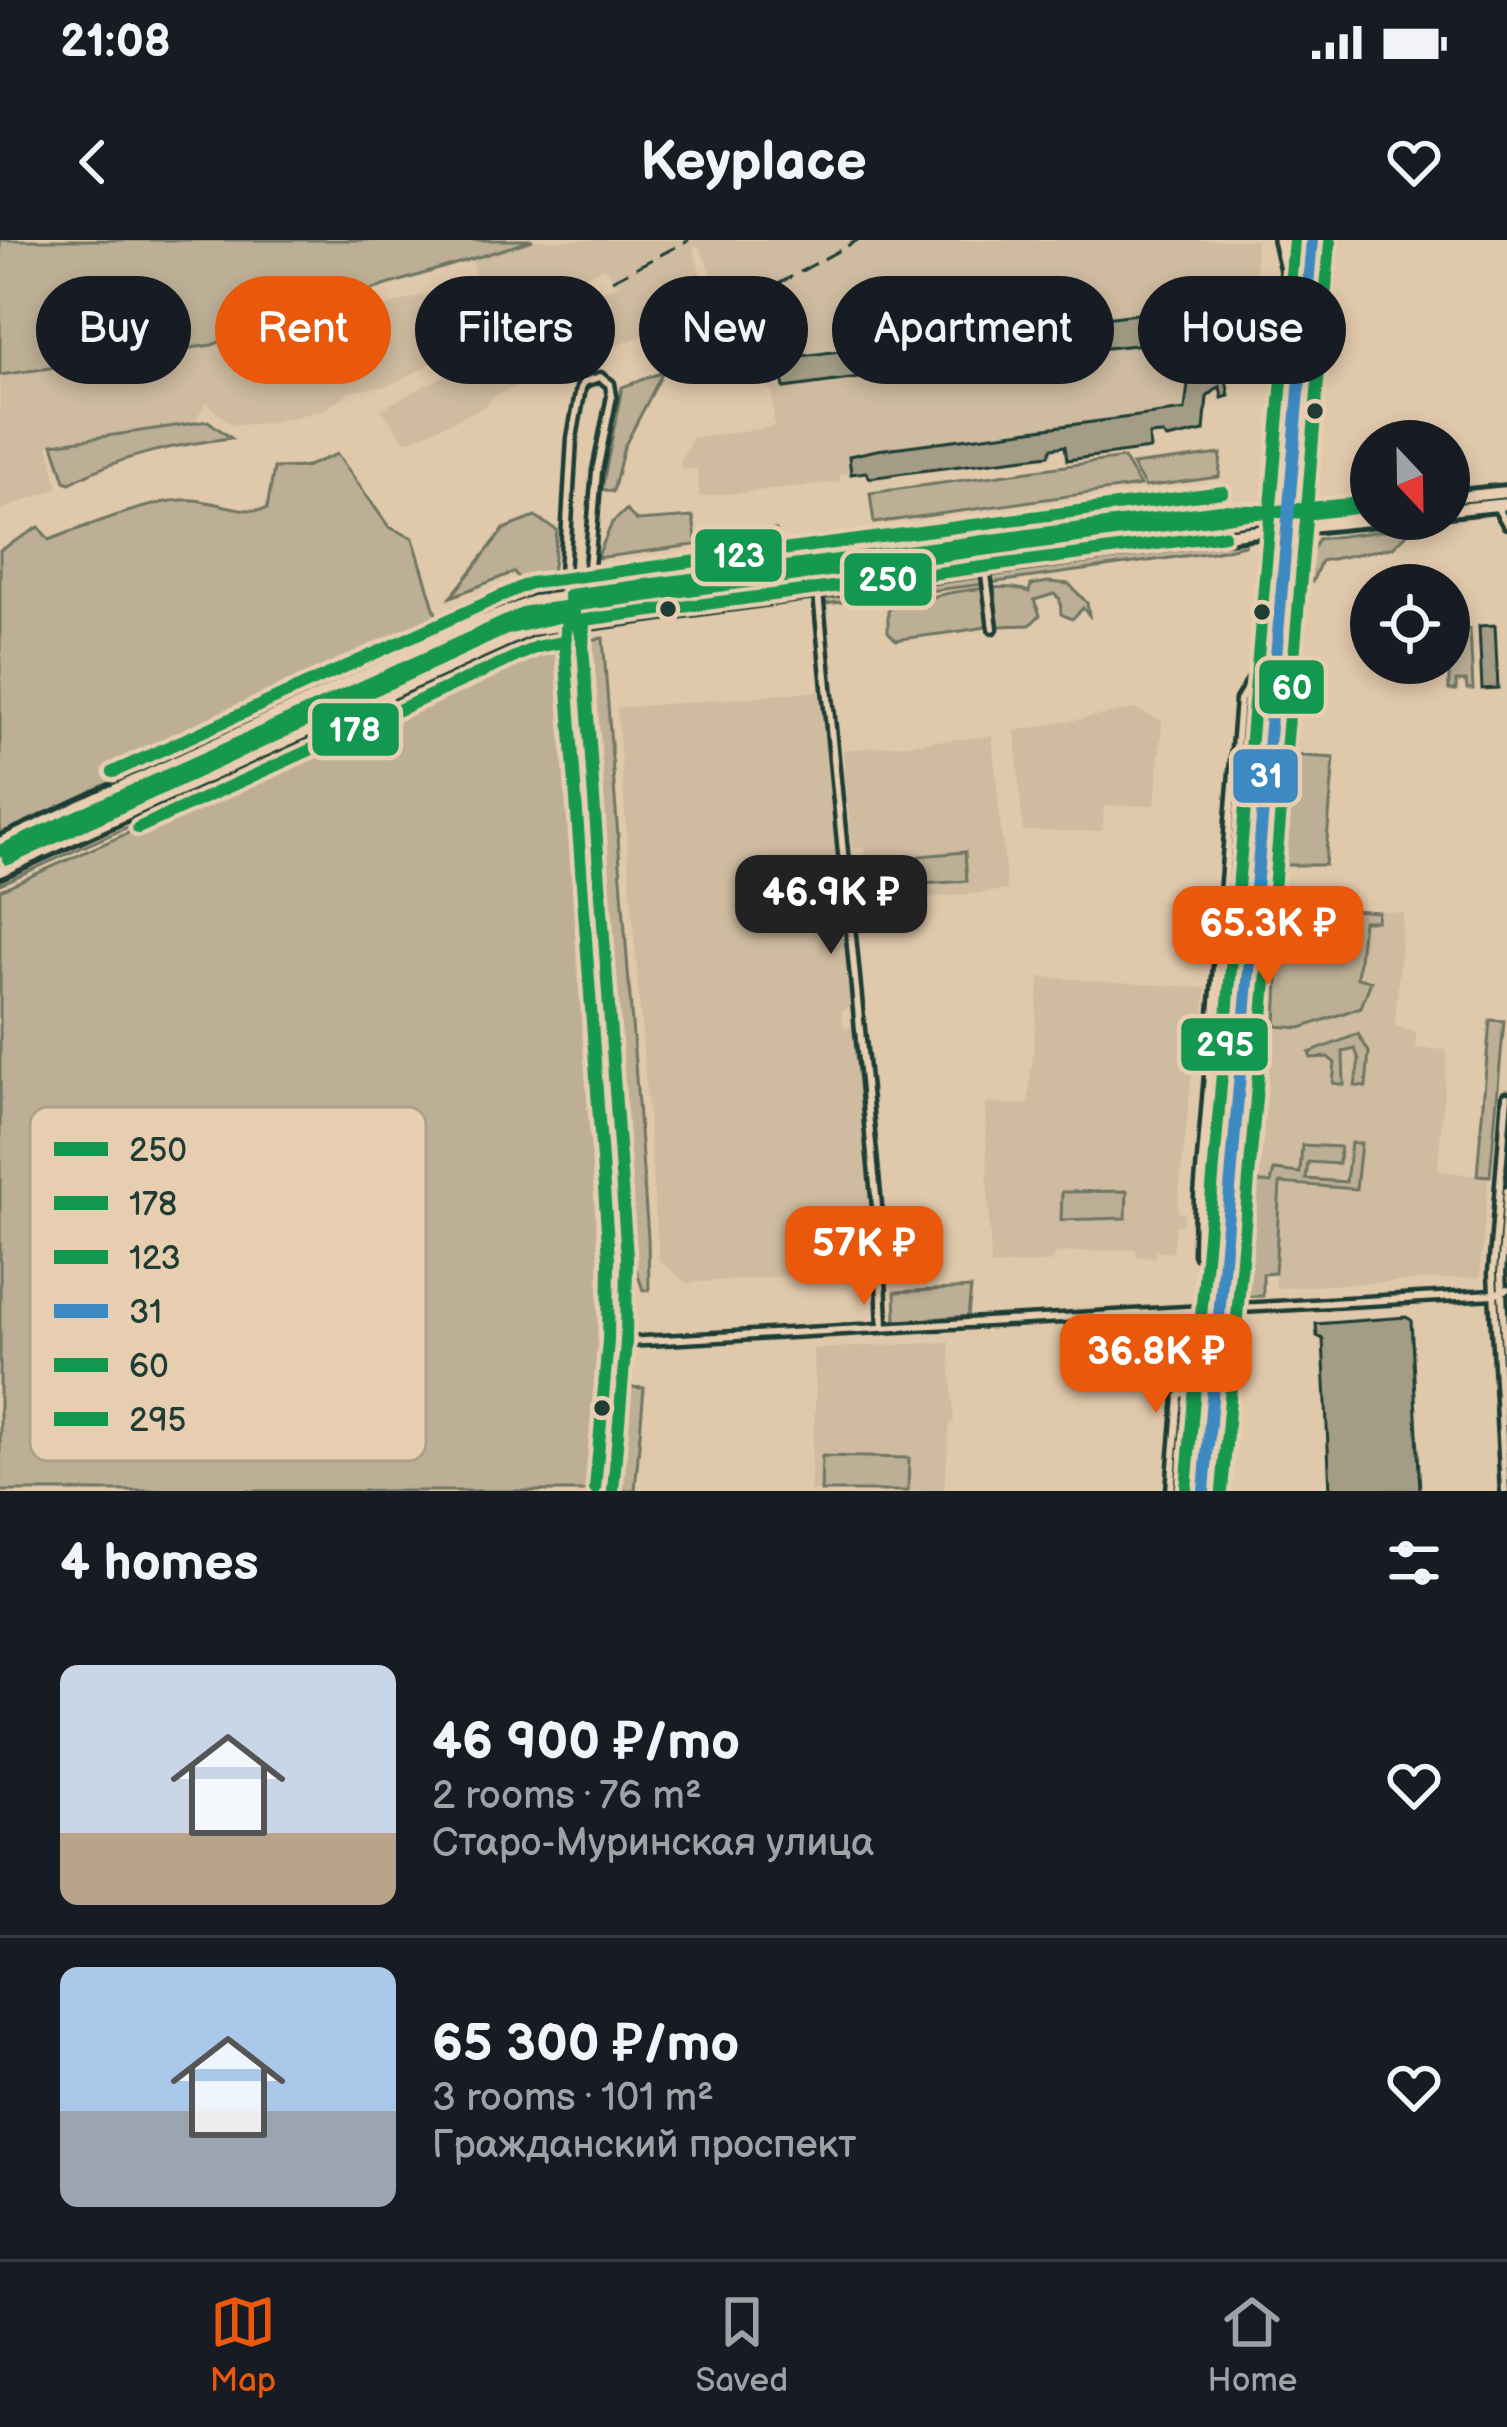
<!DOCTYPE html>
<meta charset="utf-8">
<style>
body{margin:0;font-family:"Balsamiq Sans",sans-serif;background:#242831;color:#f1f3f6;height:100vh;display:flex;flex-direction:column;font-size:45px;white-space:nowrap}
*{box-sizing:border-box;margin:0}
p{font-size:39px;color:#9ea1a6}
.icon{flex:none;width:66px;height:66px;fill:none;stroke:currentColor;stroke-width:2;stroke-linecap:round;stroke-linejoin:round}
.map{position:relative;height:1251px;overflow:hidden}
.details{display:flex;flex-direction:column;background:#171b24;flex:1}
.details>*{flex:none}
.guide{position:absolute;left:36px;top:36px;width:1437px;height:108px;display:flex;gap:24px}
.needle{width:78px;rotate:158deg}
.controls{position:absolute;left:1350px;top:180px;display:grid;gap:24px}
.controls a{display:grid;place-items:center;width:120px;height:120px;border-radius:50%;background:#171b24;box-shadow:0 6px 18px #0003;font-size:60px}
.price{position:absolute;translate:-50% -102px;padding:0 27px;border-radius:24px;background:#ea580c;color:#fff;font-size:39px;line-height:78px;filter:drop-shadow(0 3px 6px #0008)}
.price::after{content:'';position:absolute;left:50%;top:72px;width:36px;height:27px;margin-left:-18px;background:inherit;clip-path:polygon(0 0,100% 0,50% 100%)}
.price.selected{background:#222;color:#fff}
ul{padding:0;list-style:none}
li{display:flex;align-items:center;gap:36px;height:300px;padding:0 60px}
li+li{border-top:3px solid #363941}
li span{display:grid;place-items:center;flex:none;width:336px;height:240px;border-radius:18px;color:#555}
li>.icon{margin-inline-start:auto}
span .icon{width:144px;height:144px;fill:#fffc;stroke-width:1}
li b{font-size:51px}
h2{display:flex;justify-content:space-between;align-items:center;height:144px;padding:0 60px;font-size:51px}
.chip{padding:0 42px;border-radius:54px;background:#171b24;box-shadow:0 6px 18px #0003;font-size:42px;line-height:108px}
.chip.selected{background:#ea580c;color:#fff}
.status{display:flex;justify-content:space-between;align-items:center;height:84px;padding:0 60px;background:#171b24;direction:ltr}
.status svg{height:33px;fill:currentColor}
header{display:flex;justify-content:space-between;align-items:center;height:156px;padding:0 60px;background:#171b24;font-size:54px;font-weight:700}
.tabs{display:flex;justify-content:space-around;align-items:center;height:168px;border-top:3px solid #363941;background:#171b24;font-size:33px;color:#9ea1a6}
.tabs a{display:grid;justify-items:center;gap:6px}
.tabs .selected{color:#ea580c}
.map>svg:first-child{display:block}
</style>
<div class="status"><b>21:08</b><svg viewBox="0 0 49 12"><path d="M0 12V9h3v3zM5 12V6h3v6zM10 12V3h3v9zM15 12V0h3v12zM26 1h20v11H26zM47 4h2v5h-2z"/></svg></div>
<header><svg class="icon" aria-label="back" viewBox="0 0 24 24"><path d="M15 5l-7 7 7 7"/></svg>Keyplace<svg class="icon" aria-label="heart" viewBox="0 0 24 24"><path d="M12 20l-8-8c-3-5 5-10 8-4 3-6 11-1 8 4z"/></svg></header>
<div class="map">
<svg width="1507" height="1251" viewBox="0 0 1507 1251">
<rect width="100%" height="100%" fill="#e0c8ab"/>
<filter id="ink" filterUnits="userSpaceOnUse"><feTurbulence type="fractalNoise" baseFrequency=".00833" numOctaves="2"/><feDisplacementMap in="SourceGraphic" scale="24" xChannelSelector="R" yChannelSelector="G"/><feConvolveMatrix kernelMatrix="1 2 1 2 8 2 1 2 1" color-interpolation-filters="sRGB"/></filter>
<g filter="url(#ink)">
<g fill="#cebba0">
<polygon points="533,0 1256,0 1255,111 1213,116 1204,191 1167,199 1161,194 1149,195 1150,209 1128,212 1128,206 1120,207 1120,213 1098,216 1096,210 1088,211 1089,217 1067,220 1064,207 1053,208 1049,215 870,238 865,232 840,235 840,242 699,257 697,228 682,230 680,221 692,198 774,187 772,152 730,109 730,98 736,93 700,7 693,6 710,68 495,155 482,168 406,202 381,169 618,44 604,27 584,36 587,44 510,85 387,146 350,151 326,169 268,183 232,185 206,162 195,182 48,205 58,248 0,270 0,135 212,105 237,94 240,104 296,94 476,39 472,20"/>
<polygon points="823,451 835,578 831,579 836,590 852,766 842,771 842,778 844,788 854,787 876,1030 686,1043 659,1020 617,468"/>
<polygon points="1135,469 1162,481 1155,565 1104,566 1102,591 1023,591 1015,491"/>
<polygon points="992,496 1007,650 861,665 856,620 865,619 864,608 852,608 843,510"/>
<polygon points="1269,661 1403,673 1395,786 1416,792 1416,808 1447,810 1438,931 1488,937 1480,1037 1275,1048 1280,945 1245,941"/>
<polygon points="1040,737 1206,748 1201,804 1181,803 1186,825 1193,826 1177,972 1184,974 1183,985 1176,985 1173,1013 1156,1011 1154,1017 1136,1016 1136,1009 1056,1013 1051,1022 991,1026 985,863 1028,865"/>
<polygon points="949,1102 954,1180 950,1184 944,1251 810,1251 816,1148 813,1109"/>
</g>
<g fill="#bdaf95" stroke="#6e7664" stroke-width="3">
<polygon points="0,0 533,0 280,78 212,105 0,135"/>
<polygon points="663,132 624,207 613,252 602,249 622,147"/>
<path d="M208 181 231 198C174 205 121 215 70 243L65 241 53 204Z"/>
<path d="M337 214 389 287 413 298 441 391 0 596V310L39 287 49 300C84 287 158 257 193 260 219 262 242 274 267 269L274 228 305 227Z"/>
<polygon points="1221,214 1219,237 1145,247 1132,225"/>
<polygon points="1123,218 1140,246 874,283 870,253"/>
<polygon points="626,270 637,281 693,277 696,299 776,290 777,294 597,318 612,283"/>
<polygon points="1245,276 1245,283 609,370 608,355 1203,277"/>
<polygon points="535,277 557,290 551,344 525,347 514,332 451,357 504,289"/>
<polygon points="1414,287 1393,307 1321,321 1312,342 1297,340 1318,299"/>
<polygon points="1247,299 1245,305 1213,312 990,343 989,333"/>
<polygon points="983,334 984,344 825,364 824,354"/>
<path d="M1048 342 1069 344 1087 363 1089 375 1083 368 1072 379 1061 374 1060 359 1054 354 1034 360 1040 375 1030 385 999 386 992 375 985 387C954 393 927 395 896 400L888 392V371L898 360 911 364C932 353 1009 341 1029 352L1031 345Z"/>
<polygon points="552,363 555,378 507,393 113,574 103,571 106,561 502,379"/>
<polygon points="1463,383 1464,389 1470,389 1473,449 1467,449 1466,441 1456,441 1456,450 1449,450 1449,384"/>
<polygon points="557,391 559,400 375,477 0,644 0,640 508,406"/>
<polygon points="603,398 648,997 649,1050 643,1050 635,1026 589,400"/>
<polygon points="564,404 575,551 571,464 580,465 620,1002 617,1115 613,1116 612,1133 604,1136 611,1137 604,1175 608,1177 606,1251 0,1251 0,650 519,419"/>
<polygon points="1256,443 1234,732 1222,732 1244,467"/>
<polygon points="1276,514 1334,518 1325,625 1266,625 1262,652 1258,651 1268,517"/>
<polygon points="77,574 87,578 83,588 0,627 0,610"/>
<polygon points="965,612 967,641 922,644 919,616"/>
<polygon points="1281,665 1378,672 1377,681 1363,681 1357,738 1371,741 1361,767 1301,788 1276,786"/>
<polygon points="1490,780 1504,781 1490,936 1477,935"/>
<polygon points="1222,791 1228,792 1212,981 1204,1008 1203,955 1217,795"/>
<polygon points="1358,794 1369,812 1366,847 1355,846 1359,820 1355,809 1343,812 1344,845 1333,843 1335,823 1328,817 1311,818 1309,813"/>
<polygon points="1351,903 1361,903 1356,949 1280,943 1275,1033 1263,1034 1263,1056 1227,1057 1235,959 1240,958 1245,941 1271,943 1274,930 1300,933 1302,905 1340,907 1339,924 1308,922 1306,939 1346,942"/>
<polygon points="1127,951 1126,978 1061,980 1062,952"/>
<polygon points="971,1048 968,1076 896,1082 895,1052"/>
<polygon points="629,1147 644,1148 635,1251 620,1251"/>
<polygon points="1186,1151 1196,1152 1190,1251 1175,1251"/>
<polygon points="822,1216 909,1218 908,1251 821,1251"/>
</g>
<g fill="#a49d86" stroke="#1f3d34" stroke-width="3">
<polygon points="1259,59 1255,111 1235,113 1226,139 1229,156 1222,158 1220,146 1207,157 1204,191 1167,199 1162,194 1149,195 1150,209 1067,220 1065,206 1052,208 1049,215 912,232 870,238 866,232 851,234 849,216 877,210 1185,170 1193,99 1059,113 1055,84"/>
<polygon points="964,85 970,123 784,148 779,119 840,111 840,104 882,98 883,105 933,100 931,89"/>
<polygon points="1495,385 1498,448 1482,449 1479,386"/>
<polygon points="1406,1077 1411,1080 1420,1251 1330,1251 1323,1099 1317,1096 1316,1084"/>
</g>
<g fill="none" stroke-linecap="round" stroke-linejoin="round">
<g stroke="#1f3d34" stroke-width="15">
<g id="minor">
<polyline points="1497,267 1507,284"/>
<polyline points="985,327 993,388"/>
<polyline points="818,353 879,987 883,1087"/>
<polyline points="569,355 564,335 572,198 581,148 584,142 600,137 610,144 612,156 597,231 587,352"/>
<polyline points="1507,951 1501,1033 1507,1154"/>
<polyline points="1213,1012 1198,1014 1199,956 1240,460 1261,425"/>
<polyline points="626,1102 1494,1054 1507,1049"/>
<polyline points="1214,1132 1226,1156 1219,1251"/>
<polyline points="1171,1251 1179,1156 1203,1133"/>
<polyline points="1505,1251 1493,1033 1507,856"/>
</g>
</g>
<g stroke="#1f3d34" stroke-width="16">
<g id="tertiary">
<polyline points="586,354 583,406 627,1017 626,1102 613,1251"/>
<polyline points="569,356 582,405"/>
</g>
</g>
<g stroke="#1f3d34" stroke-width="18">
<g id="secondary">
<polyline points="1279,0 1290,47"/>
<polyline points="1309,64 1327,0"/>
<polyline points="1194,1251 1263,435 1271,290"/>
<polyline points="1204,1251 1271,436 1288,289"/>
</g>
</g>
<g stroke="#1f3d34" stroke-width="20">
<g id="primary">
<polyline points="1449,258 1507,252"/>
<polyline points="1449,270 1507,264"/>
<polyline points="1288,289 1312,0"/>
<polyline points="1271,290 1295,0"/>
<path d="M0 603 466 388 534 361 1172 275C1238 268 1304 274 1371 266"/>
<polyline points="0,631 531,390 1249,292 1379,279"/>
</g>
</g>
<use href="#minor" stroke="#e8ceb0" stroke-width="6"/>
<use href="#tertiary" stroke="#e8ceb0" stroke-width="8"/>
<use href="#secondary" stroke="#e8ceb0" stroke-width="9"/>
<use href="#primary" stroke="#e8ceb0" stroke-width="10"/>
<g stroke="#1f3d34" stroke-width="3" stroke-dasharray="18 9" stroke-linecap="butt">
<polyline points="612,40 689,0"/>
<polyline points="729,71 858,0"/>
</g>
<g stroke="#e8ceb0" stroke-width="21">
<g id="bus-1">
<polyline points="583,412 584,380 1224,295"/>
<polyline points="613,1251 626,1102 627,1017 583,406 569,355 1220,270 1314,273 1371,266"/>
</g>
</g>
<g stroke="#e8ceb0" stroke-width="21">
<g id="bus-2">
<polyline points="138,588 537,407 563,402 566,414"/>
<polyline points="8,619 506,389 567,375 565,407 609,1018 608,1101 595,1249"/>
</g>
</g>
<g stroke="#e8ceb0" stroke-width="21">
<g id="bus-3">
<polyline points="113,532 530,343 1223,252"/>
<polyline points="0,611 527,372 1247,274 1371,262"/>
</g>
</g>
<g stroke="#e8ceb0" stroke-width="21">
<polyline id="bus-4" points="1204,1251 1312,0"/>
</g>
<g stroke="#e8ceb0" stroke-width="21">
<polyline id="bus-5" points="1222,1251 1330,2"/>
</g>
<g stroke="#e8ceb0" stroke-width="21">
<polyline id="bus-6" points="1186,1250 1294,0"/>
</g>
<use href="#bus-1" stroke="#129850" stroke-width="12"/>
<use href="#bus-2" stroke="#129850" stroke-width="12"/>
<use href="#bus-3" stroke="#129850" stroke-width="12"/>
<use href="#bus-4" stroke="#3d8ac2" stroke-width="12"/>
<use href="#bus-5" stroke="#129850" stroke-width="12"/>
<use href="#bus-6" stroke="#129850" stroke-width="12"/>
</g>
</g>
<g fill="#1f3d34" stroke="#e8ceb0" stroke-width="4.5">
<circle cx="1315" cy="171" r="10"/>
<circle cx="668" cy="369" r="10"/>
<circle cx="1262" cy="372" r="10"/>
<circle cx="602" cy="1168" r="10"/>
</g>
<rect x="30" y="867" width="396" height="354" rx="18" fill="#e8ceb0" stroke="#aca28b" stroke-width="3"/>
<rect x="54" y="902" width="54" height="14" fill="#129850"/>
<rect x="54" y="956" width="54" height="14" fill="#129850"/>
<rect x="54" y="1010" width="54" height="14" fill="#129850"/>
<rect x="54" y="1064" width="54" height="14" fill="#3d8ac2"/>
<rect x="54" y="1118" width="54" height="14" fill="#129850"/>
<rect x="54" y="1172" width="54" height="14" fill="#129850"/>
<g font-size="33" fill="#1f3d34">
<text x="129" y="921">250</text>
<text x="129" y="975">178</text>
<text x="129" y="1029">123</text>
<text x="129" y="1083">31</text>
<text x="129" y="1137">60</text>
<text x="129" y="1191">295</text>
</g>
<g stroke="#e8ceb0" stroke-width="4.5">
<rect x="693" y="287" width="91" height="57" rx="12" fill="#129850"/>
<rect x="842" y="311" width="92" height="57" rx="12" fill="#129850"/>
<rect x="1257" y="418" width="69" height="58" rx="12" fill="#129850"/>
<rect x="310" y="461" width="91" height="57" rx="12" fill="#129850"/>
<rect x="1231" y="507" width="69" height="58" rx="12" fill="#3d8ac2"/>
<rect x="1179" y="776" width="91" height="57" rx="12" fill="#129850"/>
</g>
<g font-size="33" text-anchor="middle" font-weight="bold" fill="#fff">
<text x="739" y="327">123</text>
<text x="888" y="351">250</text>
<text x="1292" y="459">60</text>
<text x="355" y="501">178</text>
<text x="1266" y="547">31</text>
<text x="1225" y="816">295</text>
</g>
</svg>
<div class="controls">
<a><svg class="needle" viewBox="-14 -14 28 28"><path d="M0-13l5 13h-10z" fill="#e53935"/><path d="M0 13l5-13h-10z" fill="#9ea1a6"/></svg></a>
<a><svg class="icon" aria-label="locate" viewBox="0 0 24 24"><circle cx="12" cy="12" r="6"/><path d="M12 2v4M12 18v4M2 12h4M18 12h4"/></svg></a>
</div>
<b class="price selected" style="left:831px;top:717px">46.9K ₽</b>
<b class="price" style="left:1268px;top:748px">65.3K ₽</b>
<b class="price" style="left:864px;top:1068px">57K ₽</b>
<b class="price" style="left:1156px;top:1176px">36.8K ₽</b>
<div class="guide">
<a class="chip">Buy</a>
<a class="chip selected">Rent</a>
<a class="chip">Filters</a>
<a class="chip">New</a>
<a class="chip">Apartment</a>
<a class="chip">House</a>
</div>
</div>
<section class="details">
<h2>4 homes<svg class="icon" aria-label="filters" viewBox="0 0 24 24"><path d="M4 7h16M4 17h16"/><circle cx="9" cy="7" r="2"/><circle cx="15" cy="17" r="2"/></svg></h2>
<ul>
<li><span style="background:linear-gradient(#c9d6e8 70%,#b9a48a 0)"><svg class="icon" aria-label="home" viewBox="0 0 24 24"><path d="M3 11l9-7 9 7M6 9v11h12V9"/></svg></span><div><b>46 900 ₽/mo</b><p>2 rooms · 76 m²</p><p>Старо-Муринская улица</p></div><svg class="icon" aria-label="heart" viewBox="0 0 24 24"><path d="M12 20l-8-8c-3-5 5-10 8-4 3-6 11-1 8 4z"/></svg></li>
<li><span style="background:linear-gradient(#a9c7e8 60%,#9aa5b1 0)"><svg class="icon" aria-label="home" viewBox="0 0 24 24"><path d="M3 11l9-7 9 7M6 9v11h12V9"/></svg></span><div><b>65 300 ₽/mo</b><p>3 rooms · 101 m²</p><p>Гражданский проспект</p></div><svg class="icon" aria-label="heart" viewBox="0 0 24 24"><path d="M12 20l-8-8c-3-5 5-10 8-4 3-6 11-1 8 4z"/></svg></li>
</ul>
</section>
<nav class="tabs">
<a class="selected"><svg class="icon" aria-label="map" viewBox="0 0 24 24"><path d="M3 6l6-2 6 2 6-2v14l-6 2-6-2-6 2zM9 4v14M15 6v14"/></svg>Map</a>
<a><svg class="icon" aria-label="saved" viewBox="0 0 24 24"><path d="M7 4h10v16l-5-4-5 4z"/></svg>Saved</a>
<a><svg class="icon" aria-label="home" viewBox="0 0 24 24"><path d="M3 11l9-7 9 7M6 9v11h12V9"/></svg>Home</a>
</nav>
